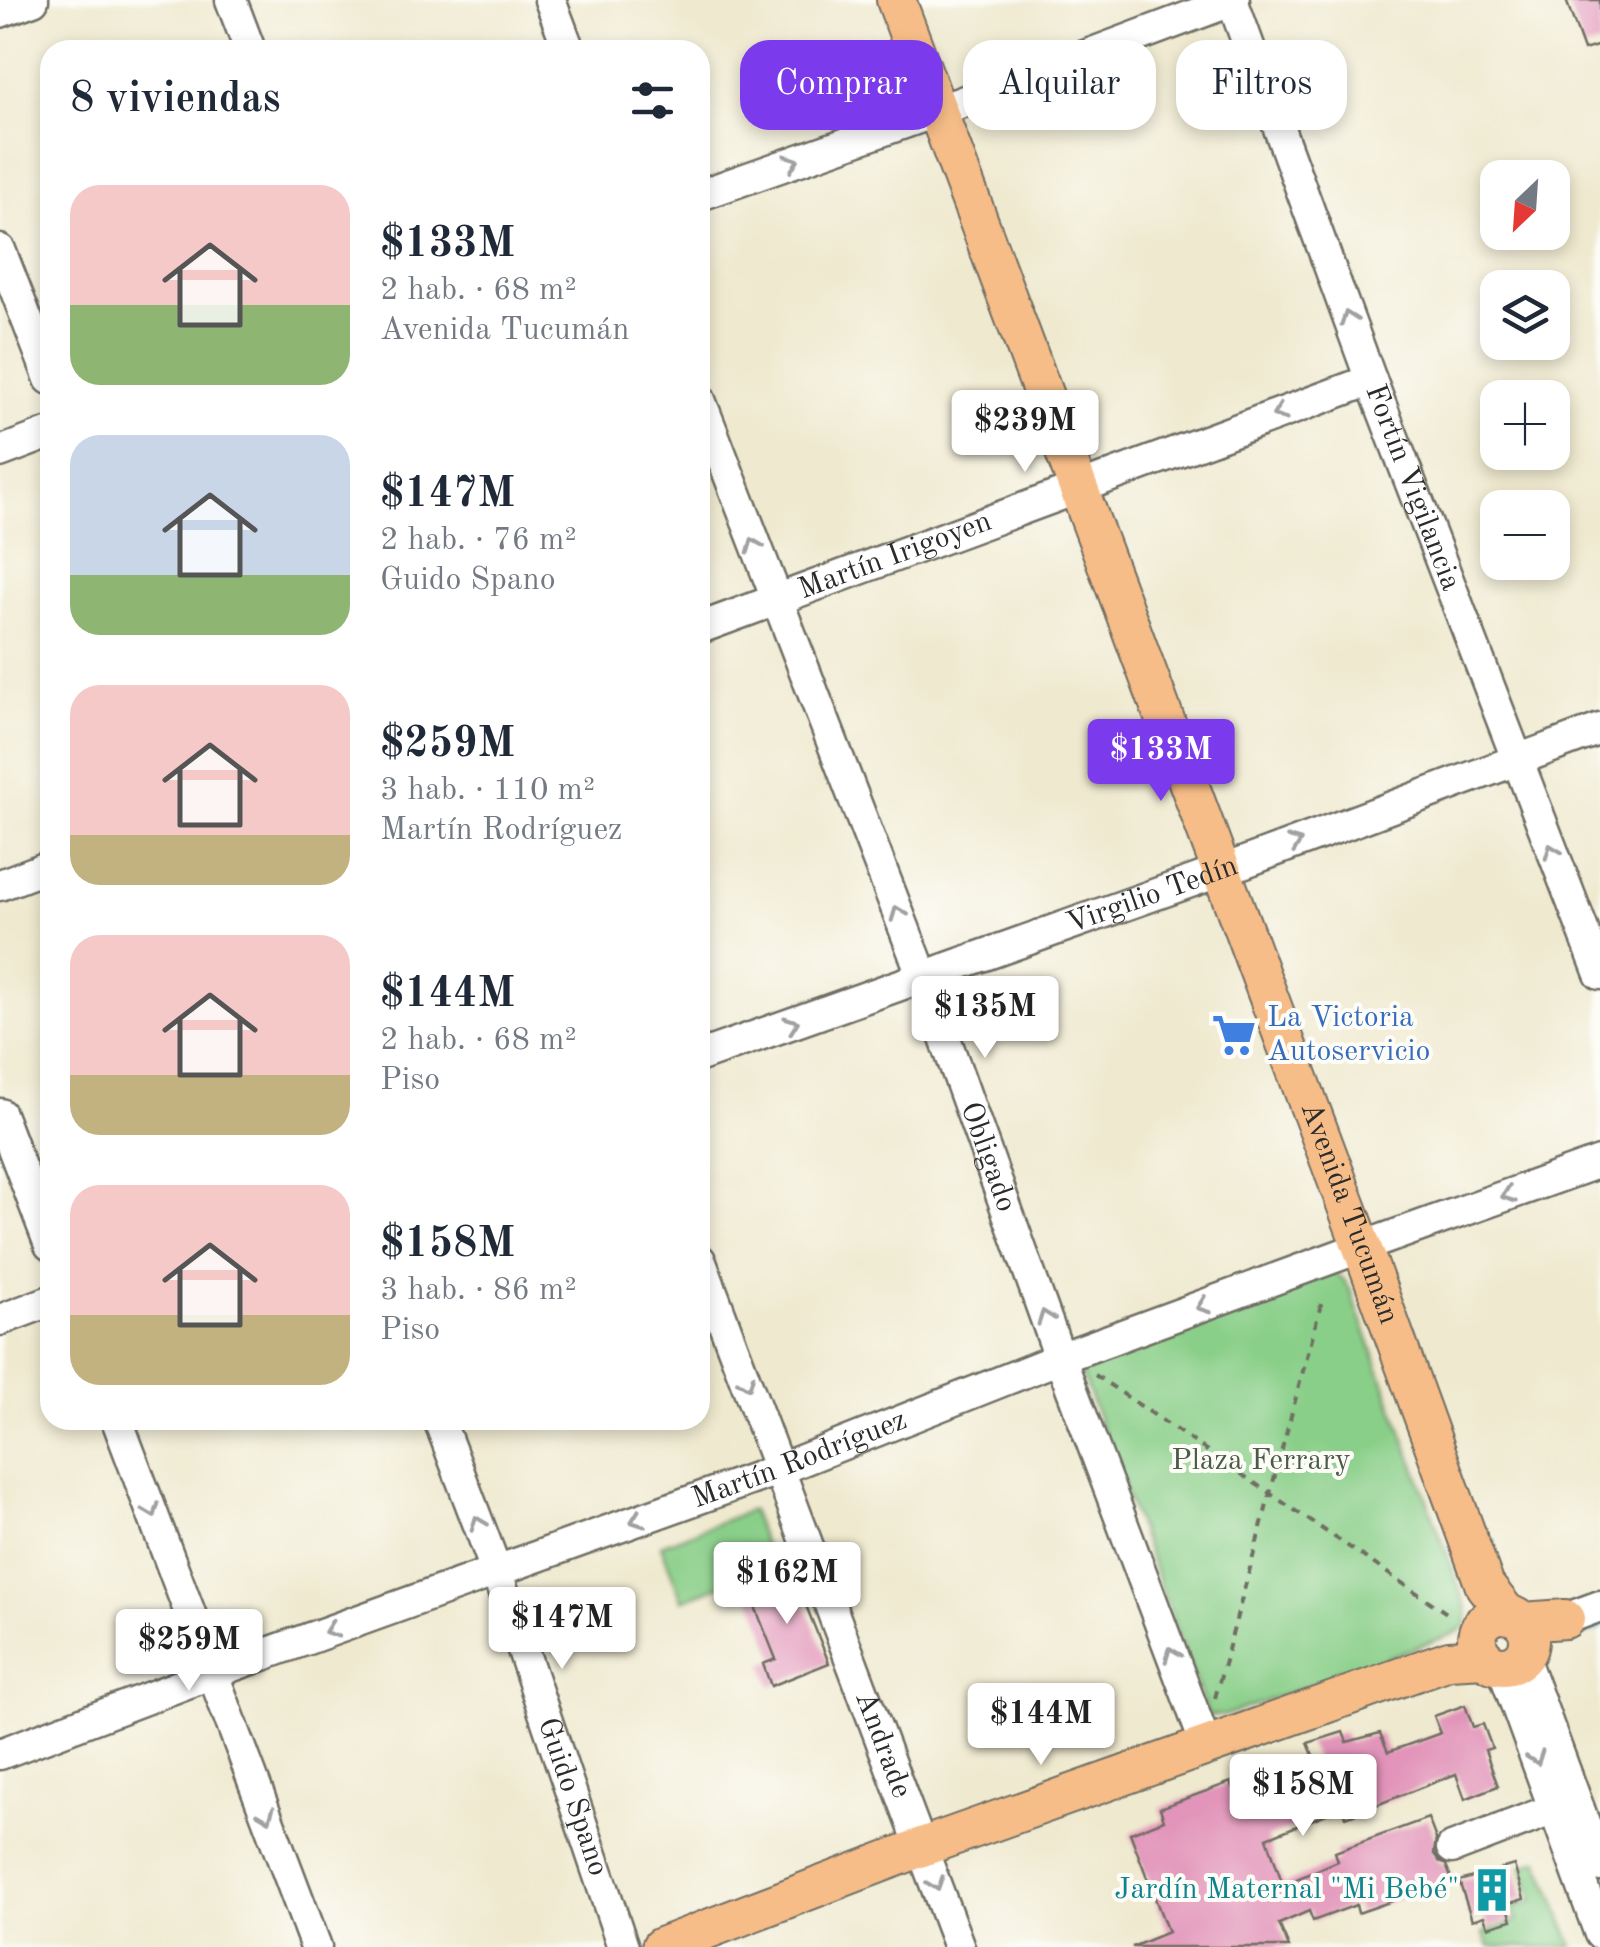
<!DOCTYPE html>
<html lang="es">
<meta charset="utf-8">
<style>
body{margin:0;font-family:"Old Standard TT",serif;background:#f2f2f3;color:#1f2937;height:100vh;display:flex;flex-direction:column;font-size:38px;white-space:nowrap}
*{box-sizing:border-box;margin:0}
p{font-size:32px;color:#747a83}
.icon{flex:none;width:55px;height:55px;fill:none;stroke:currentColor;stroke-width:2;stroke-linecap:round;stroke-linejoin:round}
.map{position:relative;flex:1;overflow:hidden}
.panel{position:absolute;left:40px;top:40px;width:670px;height:1390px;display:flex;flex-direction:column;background:#fff;border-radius:30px;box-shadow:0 5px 15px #0003}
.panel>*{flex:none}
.hud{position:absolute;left:740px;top:40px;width:710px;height:90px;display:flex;gap:20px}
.needle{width:65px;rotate:205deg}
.controls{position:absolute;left:1480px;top:160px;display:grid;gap:20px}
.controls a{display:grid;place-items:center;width:90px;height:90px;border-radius:20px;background:#fff;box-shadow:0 5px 15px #0003;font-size:50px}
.price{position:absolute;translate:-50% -85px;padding:0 22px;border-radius:10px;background:#fff;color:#222;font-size:32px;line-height:65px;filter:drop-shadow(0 2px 5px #0008)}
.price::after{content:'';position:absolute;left:50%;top:60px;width:30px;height:22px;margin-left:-15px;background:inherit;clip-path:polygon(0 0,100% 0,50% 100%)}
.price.active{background:#7c3aed;color:#fff}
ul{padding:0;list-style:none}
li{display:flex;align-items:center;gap:30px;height:250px;padding:0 30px}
li span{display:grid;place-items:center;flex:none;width:280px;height:200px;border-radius:30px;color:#555}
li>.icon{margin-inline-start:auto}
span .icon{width:120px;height:120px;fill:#fffc;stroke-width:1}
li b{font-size:42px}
h2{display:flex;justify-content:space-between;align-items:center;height:120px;padding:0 30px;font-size:42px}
.tag{padding:0 35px;border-radius:30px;background:#fff;box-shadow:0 5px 15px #0003;font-size:35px;line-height:90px}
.tag.active{background:#7c3aed;color:#fff}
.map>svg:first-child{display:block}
</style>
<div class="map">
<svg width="1600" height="1947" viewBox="0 0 1600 1947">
<rect width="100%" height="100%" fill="#fdfcf7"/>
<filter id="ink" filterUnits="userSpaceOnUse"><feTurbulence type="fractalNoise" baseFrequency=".01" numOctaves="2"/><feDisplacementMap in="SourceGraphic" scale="20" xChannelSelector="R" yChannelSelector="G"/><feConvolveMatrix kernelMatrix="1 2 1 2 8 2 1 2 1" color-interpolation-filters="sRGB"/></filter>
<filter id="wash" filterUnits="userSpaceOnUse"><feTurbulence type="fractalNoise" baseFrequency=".0048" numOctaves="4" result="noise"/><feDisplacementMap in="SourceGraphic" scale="40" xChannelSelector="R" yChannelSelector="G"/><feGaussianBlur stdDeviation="2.25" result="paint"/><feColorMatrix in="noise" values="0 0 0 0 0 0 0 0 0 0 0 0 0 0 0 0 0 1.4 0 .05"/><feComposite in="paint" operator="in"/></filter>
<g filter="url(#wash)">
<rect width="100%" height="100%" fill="#efe9cf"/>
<g fill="#8acf89" stroke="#5a7d5a" stroke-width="2.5">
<path d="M1327 1271C1341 1274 1345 1280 1351 1292L1467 1609C1469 1623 1466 1629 1453 1634L1224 1716 1208 1715 1079 1367 1082 1361Z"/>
<polygon points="751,1510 772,1566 682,1600 661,1545"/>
<polygon points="1539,1860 1573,1947 1489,1947 1483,1933 1517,1921 1513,1908 1533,1900 1522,1866"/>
</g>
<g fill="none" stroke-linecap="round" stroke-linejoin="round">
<polyline stroke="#55b4d4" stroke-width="6" points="1573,1637 1600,1627"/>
</g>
<g id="blocks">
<g fill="#e294ba">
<polygon points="1566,0 1600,0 1600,45 1584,50"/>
<polygon points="784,1569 787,1576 793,1573 829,1663 771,1686 763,1664 776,1659 746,1584"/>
<polygon points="1465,1705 1473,1727 1483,1724 1492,1748 1485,1750 1498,1786 1465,1799 1456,1774 1346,1817 1341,1808 1267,1838 1283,1885 1338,1861 1335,1852 1428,1818 1436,1839 1434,1854 1440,1862 1446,1865 1452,1880 1358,1913 1356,1905 1313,1921 1309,1911 1279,1924 1289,1947 1132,1947 1168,1932 1130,1833 1164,1820 1160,1808 1231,1782 1235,1791 1316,1762 1308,1743 1343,1732 1347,1742 1380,1733 1388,1752 1441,1733 1434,1716"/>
<polygon points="1514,1865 1524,1899 1507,1904 1512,1920 1488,1927 1484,1916 1472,1920 1459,1881"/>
</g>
</g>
</g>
<g filter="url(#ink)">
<use href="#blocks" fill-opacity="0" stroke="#706e64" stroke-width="2.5"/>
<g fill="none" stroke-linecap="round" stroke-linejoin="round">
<g stroke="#706e64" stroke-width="35">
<g id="minor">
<polyline points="231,0 250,50"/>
<polyline points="550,0 569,50"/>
<path id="s1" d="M1232 0 1371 380 1600 974"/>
<polyline points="0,12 33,0"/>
<polyline points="700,195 938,111 1234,0"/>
<polyline points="0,250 50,379"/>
<path id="s2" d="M700 400 923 977 1060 1358 1206 1745"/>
<polyline points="0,452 50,433"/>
<path id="s3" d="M700 628 1371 380"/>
<polyline points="0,885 50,866"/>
<path id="s4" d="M700 1056 1221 871 1600 729"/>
<polyline points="0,1114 50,1245"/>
<path id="s5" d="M700 1260 959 1947"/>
<polyline points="0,1320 50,1301"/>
<polyline points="117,1420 316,1947"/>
<path id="s6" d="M439 1420 496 1570 623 1947"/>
<polyline points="1565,1619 1600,1606"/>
<polyline points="1523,1657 1600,1866"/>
<polyline points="1502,1666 1600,1934"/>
<path id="s7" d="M0 1754 213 1673 780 1469 1060 1358 1362 1247 1600 1162"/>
<polyline points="1452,1848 1554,1809"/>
</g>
</g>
<g stroke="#706e64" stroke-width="42">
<g id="major">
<path id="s8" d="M896 0 1362 1247 1485 1586 1508 1615"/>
<circle cx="1503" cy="1640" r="26"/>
<polyline points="1522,1622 1565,1619"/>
<polyline points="661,1947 922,1847 1449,1660 1485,1658"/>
</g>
</g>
<g stroke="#706e64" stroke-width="4" stroke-dasharray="8 8" stroke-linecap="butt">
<polyline points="1095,1375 1448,1614"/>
<polyline points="1215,1698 1323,1297"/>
</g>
<use href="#minor" stroke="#fff" stroke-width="30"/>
<use href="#major" stroke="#f7bd88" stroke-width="38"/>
</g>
<defs><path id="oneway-chevron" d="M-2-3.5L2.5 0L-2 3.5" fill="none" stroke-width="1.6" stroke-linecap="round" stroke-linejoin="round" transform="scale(2.5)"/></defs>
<g stroke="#a0a0a0">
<use href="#oneway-chevron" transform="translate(792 162) rotate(-20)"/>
<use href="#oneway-chevron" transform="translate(1348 318) rotate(-110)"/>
<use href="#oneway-chevron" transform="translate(1279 413) rotate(160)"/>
<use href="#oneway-chevron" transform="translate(754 545) rotate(-111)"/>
<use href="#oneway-chevron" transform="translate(1295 843) rotate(-21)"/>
<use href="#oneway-chevron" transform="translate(1552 851) rotate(-111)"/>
<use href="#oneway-chevron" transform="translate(898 913) rotate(-111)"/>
<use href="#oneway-chevron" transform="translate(792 1024) rotate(-20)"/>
<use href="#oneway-chevron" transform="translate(1508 1195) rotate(160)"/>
<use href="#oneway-chevron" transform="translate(1203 1306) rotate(160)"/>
<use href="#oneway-chevron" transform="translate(1045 1317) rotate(-110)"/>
<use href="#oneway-chevron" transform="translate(747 1383) rotate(69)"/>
<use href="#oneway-chevron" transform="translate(152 1511) rotate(69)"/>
<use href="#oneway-chevron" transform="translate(637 1520) rotate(160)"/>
<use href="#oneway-chevron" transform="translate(478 1523) rotate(-111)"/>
<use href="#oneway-chevron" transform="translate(331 1630) rotate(160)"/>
<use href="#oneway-chevron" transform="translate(1172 1654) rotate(-111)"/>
<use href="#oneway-chevron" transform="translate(1536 1758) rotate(70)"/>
<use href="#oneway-chevron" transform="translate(267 1815) rotate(69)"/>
<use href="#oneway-chevron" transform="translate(936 1884) rotate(70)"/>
</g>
</g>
<defs>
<g id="supermarket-bare" transform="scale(3.45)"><path d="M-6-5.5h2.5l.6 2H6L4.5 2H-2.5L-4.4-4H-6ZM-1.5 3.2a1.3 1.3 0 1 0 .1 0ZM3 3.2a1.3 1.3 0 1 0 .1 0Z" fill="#3f7fe0" stroke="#fdfcf7" stroke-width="2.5" paint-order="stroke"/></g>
<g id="building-bare" transform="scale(3.45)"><path d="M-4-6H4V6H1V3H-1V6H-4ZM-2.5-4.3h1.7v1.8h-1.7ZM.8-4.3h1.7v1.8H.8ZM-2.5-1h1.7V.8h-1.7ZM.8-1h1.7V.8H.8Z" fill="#0f9aa8" stroke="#fdfcf7" stroke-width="2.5" paint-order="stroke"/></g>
</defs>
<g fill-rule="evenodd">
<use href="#supermarket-bare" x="1234" y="1035"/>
<use href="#building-bare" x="1492" y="1890"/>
</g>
<g text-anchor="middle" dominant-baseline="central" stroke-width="8" stroke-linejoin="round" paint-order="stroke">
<g font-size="30" fill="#2b2b2b" stroke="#fdfcf7">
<text stroke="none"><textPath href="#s1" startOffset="520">Fortín Vigilancia</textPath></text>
<text stroke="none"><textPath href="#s3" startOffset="208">Martín Irigoyen</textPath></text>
<text stroke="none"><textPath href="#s4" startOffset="480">Virgilio Tedín</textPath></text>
<text stroke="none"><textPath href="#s2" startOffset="810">Obligado</textPath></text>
<text stroke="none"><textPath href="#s8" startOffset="1295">Avenida Tucumán</textPath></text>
<text stroke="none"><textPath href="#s7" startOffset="852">Martín Rodríguez</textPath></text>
<text stroke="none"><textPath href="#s5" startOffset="518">Andrade</textPath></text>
<text stroke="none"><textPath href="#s6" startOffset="400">Guido Spano</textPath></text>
</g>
<g font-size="30" fill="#366cbe" stroke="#fdfcf7" text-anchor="start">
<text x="1267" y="1018">La Victoria<tspan x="1267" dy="34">Autoservicio</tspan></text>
</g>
<g font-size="30" fill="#485c47" stroke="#fdfcf7">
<text x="1261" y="1461">Plaza Ferrary</text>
</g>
<g font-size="30" fill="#0d838f" stroke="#fdfcf7" text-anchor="end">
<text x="1459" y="1890">Jardín Maternal "Mi Bebé"</text>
</g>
</g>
</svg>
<div class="controls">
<a><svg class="needle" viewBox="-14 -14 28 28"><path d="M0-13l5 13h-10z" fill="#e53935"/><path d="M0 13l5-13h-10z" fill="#747a83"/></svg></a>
<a><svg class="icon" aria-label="layers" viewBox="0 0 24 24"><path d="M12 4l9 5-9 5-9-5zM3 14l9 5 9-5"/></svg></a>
<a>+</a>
<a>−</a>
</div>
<b class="price" style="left:1025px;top:475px">$239M</b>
<b class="price active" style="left:1161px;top:804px">$133M</b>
<b class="price" style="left:985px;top:1061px">$135M</b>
<b class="price" style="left:787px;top:1627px">$162M</b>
<b class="price" style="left:562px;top:1672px">$147M</b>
<b class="price" style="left:189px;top:1694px">$259M</b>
<b class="price" style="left:1041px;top:1768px">$144M</b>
<b class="price" style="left:1303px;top:1839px">$158M</b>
<div class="hud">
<a class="tag active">Comprar</a>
<a class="tag">Alquilar</a>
<a class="tag">Filtros</a>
</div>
<section class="panel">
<h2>8 viviendas<svg class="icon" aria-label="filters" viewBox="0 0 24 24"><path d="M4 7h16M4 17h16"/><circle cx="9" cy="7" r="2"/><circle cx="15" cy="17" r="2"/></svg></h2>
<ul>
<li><span style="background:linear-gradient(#f6c9c9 60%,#8fb573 0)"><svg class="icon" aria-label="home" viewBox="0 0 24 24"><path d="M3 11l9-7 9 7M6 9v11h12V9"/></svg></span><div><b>$133M</b><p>2 hab. · 68 m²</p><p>Avenida Tucumán</p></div></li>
<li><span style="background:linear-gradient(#c9d6e8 70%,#8fb573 0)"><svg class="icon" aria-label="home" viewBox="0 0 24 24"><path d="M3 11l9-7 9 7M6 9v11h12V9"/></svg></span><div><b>$147M</b><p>2 hab. · 76 m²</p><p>Guido Spano</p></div></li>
<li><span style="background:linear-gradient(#f6c9c9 75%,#c2b280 0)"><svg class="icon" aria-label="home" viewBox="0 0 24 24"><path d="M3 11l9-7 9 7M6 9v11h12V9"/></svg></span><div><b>$259M</b><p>3 hab. · 110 m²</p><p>Martín Rodríguez</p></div></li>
<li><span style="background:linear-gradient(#f6c9c9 70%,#c2b280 0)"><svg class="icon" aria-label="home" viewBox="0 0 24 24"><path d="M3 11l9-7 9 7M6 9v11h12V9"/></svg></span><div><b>$144M</b><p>2 hab. · 68 m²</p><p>Piso</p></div></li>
<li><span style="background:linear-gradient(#f6c9c9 65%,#c2b280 0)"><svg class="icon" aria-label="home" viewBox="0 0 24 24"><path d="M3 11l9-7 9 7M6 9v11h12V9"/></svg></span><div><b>$158M</b><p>3 hab. · 86 m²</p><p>Piso</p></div></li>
</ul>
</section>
</div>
